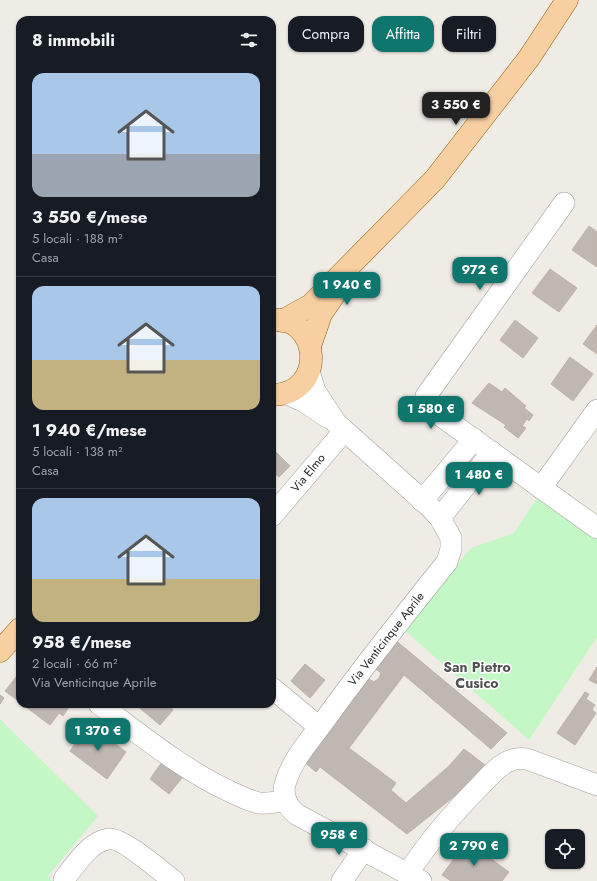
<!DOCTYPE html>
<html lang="it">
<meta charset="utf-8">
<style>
body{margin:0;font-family:Jost,sans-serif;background:#242831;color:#f1f3f6;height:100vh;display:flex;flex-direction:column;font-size:15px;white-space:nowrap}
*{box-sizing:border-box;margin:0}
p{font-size:13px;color:#9ea1a6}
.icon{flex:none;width:22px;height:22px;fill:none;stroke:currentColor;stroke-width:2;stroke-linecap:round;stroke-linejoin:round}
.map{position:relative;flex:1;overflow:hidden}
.panel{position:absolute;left:16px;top:16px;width:260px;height:692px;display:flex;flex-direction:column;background:#171b24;border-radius:12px;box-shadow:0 1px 3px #0004}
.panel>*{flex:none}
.top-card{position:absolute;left:288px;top:16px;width:249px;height:36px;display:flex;gap:8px}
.fabs{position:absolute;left:545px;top:829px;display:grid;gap:8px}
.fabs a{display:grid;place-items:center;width:40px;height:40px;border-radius:8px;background:#171b24;box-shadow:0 1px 3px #0004;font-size:20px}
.price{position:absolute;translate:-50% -34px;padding:0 9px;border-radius:8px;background:#0f766e;color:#fff;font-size:13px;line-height:26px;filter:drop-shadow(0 1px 2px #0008)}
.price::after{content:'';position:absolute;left:50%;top:24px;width:12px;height:9px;margin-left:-6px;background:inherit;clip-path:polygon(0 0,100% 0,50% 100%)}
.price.active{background:#222;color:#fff}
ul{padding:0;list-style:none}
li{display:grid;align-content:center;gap:8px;height:212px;padding:0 16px}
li+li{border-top:1px solid #363941}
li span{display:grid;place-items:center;height:124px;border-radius:12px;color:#555}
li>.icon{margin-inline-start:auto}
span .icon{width:72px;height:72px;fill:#fffc;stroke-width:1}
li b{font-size:17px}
h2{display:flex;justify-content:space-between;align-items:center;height:48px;padding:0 16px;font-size:17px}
.chip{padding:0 14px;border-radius:12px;background:#171b24;box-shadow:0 1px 3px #0004;font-size:14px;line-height:36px}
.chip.active{background:#0f766e;color:#fff}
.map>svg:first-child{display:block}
</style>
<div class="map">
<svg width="597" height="881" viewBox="0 0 597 881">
<rect width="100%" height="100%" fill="#efebe5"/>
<g fill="#c4f7c6">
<polygon points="537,498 597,538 597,637 529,740 403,629 471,548 514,533"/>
<polygon points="0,719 98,816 48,876 52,881 0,881"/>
</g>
<g fill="#bfb7b2" stroke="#c0b2a8">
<polygon points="589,226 597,232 597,267 572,250"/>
<polygon points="550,269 577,288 559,312 532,293"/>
<polygon points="515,320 538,338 523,358 500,340"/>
<polygon points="597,325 597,354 583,344"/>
<polygon points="570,357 593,374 573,401 551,384"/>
<polygon points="489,383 502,392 505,388 526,406 524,408 533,415 529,421 527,419 522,426 526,428 518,438 504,427 506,425 472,403"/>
<polygon points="272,448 290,466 279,477 272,471"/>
<polygon points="394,639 507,733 491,749 404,675 349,748 396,783 391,790 406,803 449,766 464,749 485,765 466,787 407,834 320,767 316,772 301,759 322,733 327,736 369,679 374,682 379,678 381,673 373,667"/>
<polygon points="305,664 325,680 310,698 291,681"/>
<polygon points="597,667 597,684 589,680"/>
<polygon points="20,672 20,702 5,691"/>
<polygon points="585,692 589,694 586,699 595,705 592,710 596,713 575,745 557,733"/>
<polygon points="0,695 4,698 0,704"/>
<polygon points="22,704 66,704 69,707 63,716 59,713 50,725"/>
<polygon points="135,704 167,704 173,710 160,725"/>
<polygon points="89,724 126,752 107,779 70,751"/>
<polygon points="162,762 182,778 169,794 150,779"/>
<polygon points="467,841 509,872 502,881 451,881 442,875"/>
</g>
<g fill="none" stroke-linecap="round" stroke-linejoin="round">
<g stroke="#a2a2a2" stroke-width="22">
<g id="minor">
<polyline points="564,203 426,396 430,407 441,416 597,528"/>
<path d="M309 371 315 391 336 423 430 507 440 518 451 538V549L447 562C406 613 365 664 327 717 312 738 292 759 285 784 282 796 288 807 296 814L421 881"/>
<polyline points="285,393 305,402 327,417"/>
<polyline points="541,488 597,410"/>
<polyline points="422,501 474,439"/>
<polyline points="272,516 344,431"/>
<polyline points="440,518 492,452"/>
<polyline points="272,688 319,727"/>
<path d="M99 704C141 735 183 770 231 792 240 796 249 801 259 803 268 804 277 802 286 800"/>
<path d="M408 873C429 841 454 812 481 785 489 776 498 766 509 761 515 758 520 758 527 759L597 785"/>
<path d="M64 879C75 866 89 842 108 839 121 836 162 872 174 881"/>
<polyline points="342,881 364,849"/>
</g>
</g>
<g stroke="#925f07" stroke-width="23">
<g id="major">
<path d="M272 320C320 315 328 394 272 395"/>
<polyline points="282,321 311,305 435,179 529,58 567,0"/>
<polyline points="310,346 321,314 337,291"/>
<polyline points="0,651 20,629"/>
</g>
</g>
<use href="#minor" stroke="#fff" stroke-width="21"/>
<use href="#major" stroke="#f8cfa1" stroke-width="22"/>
</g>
<g text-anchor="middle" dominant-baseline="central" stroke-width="3" stroke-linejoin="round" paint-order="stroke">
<g font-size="12" fill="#1e1e1e" stroke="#fff">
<text transform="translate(308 473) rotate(-50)">Via Elmo</text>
<text transform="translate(386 639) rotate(-52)">Via Venticinque Aprile</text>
</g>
<g font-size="14" font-weight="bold" fill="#515151" stroke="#fff">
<text x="477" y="667">San Pietro<tspan x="477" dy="16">Cusico</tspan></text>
</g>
</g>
</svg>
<div class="fabs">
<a><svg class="icon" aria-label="locate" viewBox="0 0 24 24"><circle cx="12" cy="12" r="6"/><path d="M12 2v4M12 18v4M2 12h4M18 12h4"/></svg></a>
</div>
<b class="price active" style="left:456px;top:126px">3 550 €</b>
<b class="price" style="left:480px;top:291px">972 €</b>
<b class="price" style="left:347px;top:306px">1 940 €</b>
<b class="price" style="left:431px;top:430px">1 580 €</b>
<b class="price" style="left:479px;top:496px">1 480 €</b>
<b class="price" style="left:98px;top:752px">1 370 €</b>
<b class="price" style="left:339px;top:856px">958 €</b>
<b class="price" style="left:474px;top:867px">2 790 €</b>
<div class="top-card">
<a class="chip">Compra</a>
<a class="chip active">Affitta</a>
<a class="chip">Filtri</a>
</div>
<section class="panel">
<h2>8 immobili<svg class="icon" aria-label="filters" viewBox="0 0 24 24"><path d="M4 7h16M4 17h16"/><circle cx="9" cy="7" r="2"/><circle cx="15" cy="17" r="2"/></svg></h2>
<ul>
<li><span style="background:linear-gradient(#a9c7e8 65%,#9aa5b1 0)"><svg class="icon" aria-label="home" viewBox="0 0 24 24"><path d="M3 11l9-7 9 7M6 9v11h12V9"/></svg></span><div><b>3 550 €/mese</b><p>5 locali · 188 m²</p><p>Casa</p></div></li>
<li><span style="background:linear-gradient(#a9c7e8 60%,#c2b280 0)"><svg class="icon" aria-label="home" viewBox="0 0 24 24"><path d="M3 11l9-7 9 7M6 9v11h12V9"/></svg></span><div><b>1 940 €/mese</b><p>5 locali · 138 m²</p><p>Casa</p></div></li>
<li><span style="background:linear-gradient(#a9c7e8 65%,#c2b280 0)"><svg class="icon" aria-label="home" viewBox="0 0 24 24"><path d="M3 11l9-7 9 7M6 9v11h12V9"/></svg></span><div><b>958 €/mese</b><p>2 locali · 66 m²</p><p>Via Venticinque Aprile</p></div></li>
</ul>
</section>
</div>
